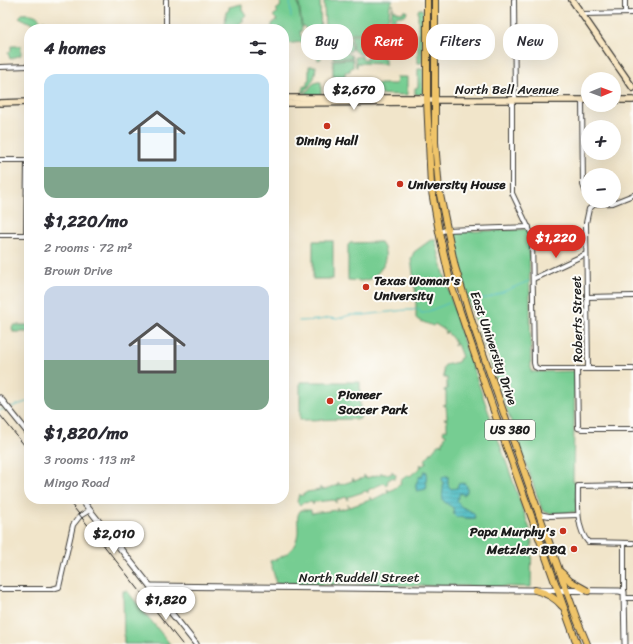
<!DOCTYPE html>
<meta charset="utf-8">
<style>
body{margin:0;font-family:Sriracha,sans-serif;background:#f2f2f3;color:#2b2b33;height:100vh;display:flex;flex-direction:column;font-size:15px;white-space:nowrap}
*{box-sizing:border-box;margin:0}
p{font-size:13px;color:#7c7c81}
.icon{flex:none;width:22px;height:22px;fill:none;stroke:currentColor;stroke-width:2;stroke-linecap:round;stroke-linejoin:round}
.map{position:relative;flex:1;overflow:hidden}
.sheet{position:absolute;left:24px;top:24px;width:265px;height:480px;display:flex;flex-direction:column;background:#fff;border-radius:16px;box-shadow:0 4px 16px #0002}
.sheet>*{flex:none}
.guide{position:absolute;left:301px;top:24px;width:272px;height:36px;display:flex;gap:8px}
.needle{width:26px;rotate:89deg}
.tools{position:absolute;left:581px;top:72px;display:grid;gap:8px}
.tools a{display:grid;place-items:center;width:40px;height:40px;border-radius:50%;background:#fff;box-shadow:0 4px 16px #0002;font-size:20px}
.price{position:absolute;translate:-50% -34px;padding:0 9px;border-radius:14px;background:#fff;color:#222;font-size:13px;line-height:26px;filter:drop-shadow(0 1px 2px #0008)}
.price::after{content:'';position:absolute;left:50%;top:24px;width:12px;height:9px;margin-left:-6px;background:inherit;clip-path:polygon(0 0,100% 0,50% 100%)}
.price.current{background:#d93025;color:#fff}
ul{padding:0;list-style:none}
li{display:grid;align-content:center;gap:8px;height:212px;padding:0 20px}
li span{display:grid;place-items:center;height:124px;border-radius:12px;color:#555}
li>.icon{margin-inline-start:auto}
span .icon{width:72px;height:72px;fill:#fffc;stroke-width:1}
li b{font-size:17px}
h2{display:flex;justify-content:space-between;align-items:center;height:48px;padding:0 20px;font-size:17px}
.tag{padding:0 14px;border-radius:16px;background:#fff;box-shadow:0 4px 16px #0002;font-size:14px;line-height:36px}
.tag.current{background:#d93025;color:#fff}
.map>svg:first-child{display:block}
</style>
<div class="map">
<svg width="633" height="644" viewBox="0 0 633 644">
<defs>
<pattern id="water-rules" width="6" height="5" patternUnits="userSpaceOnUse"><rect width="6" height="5" fill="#4fbdc4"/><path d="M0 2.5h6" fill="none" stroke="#41999e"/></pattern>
</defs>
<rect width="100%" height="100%" fill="#fdfcf7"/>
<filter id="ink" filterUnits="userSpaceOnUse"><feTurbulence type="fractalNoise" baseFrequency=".025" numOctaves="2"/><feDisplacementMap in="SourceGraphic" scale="8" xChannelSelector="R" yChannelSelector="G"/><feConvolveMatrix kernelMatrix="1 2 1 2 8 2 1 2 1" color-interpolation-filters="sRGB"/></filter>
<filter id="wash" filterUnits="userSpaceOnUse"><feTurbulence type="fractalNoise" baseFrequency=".012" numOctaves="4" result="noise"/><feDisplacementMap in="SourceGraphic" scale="16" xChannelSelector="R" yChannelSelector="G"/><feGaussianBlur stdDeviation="0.9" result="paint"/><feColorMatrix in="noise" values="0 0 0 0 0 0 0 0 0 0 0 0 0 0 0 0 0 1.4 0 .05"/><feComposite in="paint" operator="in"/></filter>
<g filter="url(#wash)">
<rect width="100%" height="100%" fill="#f1e5ca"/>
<g fill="#76cd92" stroke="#497457">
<polygon points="279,0 295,0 298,3 302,31 300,31 301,37 302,37 303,42 284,44 284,29 272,29 272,24 277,20 273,16 278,12 276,10 281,6 280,5 281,3"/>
<polygon points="300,0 320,0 321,40 314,40 313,32 307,32 305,27 302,26 299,3"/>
<polygon points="324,0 393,0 390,4 389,16 380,30 361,32 361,33 350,33 349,38 332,39 332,35 325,36"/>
<polygon points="242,4 242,9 246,15 242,19 244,20 239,24 240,26 237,29 225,29 226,12 229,10 229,7"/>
<path d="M393 4V10H396V12L403 13V11H407L406 15 395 17 394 19 402 22 401 26H407V45L400 53 396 52V49H393V45C391 44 387 43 385 45V49H382V44L381 42V52L376 53 380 42V37H382V31L391 17Z"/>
<polygon points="419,9 422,9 423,11 422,63 418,63 418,11"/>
<path d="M22 14C33 13 43 15 40 28L19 17Z"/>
<path d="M43 20C51 25 59 22 65 29H43Z"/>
<polygon points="375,34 378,34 379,37 375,53 359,54 353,50 351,35 361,35 361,37 374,38"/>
<path d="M348 39 350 40 352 49 350 52C343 48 339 53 333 49L332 40Z"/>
<path d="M320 42 321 59 318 60C317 53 312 50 306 50L304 47 306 43Z"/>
<polygon points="11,46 21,46 21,55 10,59 8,53 11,51"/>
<polygon points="333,51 339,53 345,51 352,56 353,58 333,58"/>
<polygon points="380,55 382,56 382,58 385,58 385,63 386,64 357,63 357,67 356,67 355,57 362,56 362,59 367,59 367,56"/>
<polygon points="353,59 353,67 350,69 350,71 345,72 345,76 333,76 333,60"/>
<path d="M309 66H316C315 81 311 83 303 94V86H307V81H309Z"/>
<polygon points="418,69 423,69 423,92 421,95 415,94 415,88 418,87"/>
<polygon points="333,77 345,77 345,82 350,82 352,88 349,89 344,87 333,79"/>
<polygon points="397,77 407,77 407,95 357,94 356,85 359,85 359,82 367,81 367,84 396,84"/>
<polygon points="333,80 345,89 352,90 352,94 334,94"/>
<polygon points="317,82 321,82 321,95 305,94 313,84"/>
<path d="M529 229 531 372 575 371 573 482H576V512C567 512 549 517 542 510L470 305 460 273 452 238V235L455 232Z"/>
<path d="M432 239H435L442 266 462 337 532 535 531 587 278 584 275 582V578L270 561C287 557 299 546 298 528 298 521 296 515 301 510H311V513L337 510V507L338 510 349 507 348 504 350 507 370 500V497L372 500 388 492 387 489 390 491 401 484 400 481 408 475 410 476 421 467 420 465 421 464 422 466 427 462 425 460 439 443 442 445 446 434 443 433 444 430H447V420L444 419 447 418 446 406 443 405 446 404V391H444V390L447 389V378H444L443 368 445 365 458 362 460 358 462 357 457 344 454 346V345L456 343 447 332 445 334 446 331 435 324 433 326 418 320 416 318V295L411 259 414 252Z"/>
<rect x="313" y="241" width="20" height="38"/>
<path d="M380 242C392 254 382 275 367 280 360 282 354 280 348 280V245L350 243Z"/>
<polygon points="14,325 29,325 29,332 13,332 12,327"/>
<polygon points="300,382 360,382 360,419 300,420"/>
<polygon points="392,471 396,475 395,479 393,477 387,481 388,483 386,485 384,483 368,490 368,493 366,491 348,497 348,500 346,497 336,500 336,503 334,500 314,502 313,505 312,502 302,503 300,505 297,502 299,494 301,496 307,492 320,490 320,487 322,490 338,485 338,482 340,485 352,481 353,478 354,481 364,478 364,475 366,478 381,474 381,472 383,474 392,474"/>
<polygon points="123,591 127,591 170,644 124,644"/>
</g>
<g fill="url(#water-rules)" stroke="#366c70">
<path d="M424 471 427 472 426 481 427 486 426 489 417 491C414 485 417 483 419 477L422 476Z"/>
<path d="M445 476H448V485L451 489 457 488 458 484 464 483 467 486V492L464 495 460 493 457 500 460 506 474 513 475 519 457 517 454 515 453 508C450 505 445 504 443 500 441 496 445 487 442 478Z"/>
</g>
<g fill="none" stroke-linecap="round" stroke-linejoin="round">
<g stroke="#4fbdc4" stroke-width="1">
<polyline points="290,0 291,17"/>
<polyline points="472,299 488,298 529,281"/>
<polyline points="299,321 319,320 329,318 337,319 350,315 364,315 405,310 413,310 418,308 421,313 424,313 449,303"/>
<polyline points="11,407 29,401"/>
<polyline points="0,410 6,409"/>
</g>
</g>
</g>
<g filter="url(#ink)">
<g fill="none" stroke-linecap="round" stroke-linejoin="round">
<g stroke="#3c3a36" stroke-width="6">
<g id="minor">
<polyline points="514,0 515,99"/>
<polyline points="166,13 166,0"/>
<polyline points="625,13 625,0"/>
<polyline points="582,14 633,13"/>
<polyline points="166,29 166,15"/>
<polyline points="0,67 29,66"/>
<polyline points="512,99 512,193 532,235 534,363 535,367 539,369 633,369"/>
<polyline points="582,100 583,185 588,198"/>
<polyline points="0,160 29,160"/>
<polyline points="595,204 613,203 633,195"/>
<polyline points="439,232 446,230 529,227"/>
<polyline points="0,235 29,235"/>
<polyline points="26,235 27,160"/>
<polyline points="533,279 586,254"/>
<polyline points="587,297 633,296"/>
<polyline points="577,369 578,428 582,429 633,429"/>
<polyline points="588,369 586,223 589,209 595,204"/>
<path d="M633 485 578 486C578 504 576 528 588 542L633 543"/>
<polyline points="539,514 549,516 578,515"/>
<polyline points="624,543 624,592"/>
<polyline points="0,589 52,589 59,587 73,525 80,516 90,510"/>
<polyline points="624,598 633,598"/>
</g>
</g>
<g stroke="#3c3a36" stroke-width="7">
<g id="tertiary">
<polyline points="0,398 29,434"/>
<polyline points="81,499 196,644"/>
<polyline points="150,586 619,591 624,592 625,644"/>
</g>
</g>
<g stroke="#3c3a36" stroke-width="8">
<g id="secondary">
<polyline points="572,0 633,88"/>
<polyline points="284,98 420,98 427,100 588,100"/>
<polyline points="614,100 633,100"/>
<polyline points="0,103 29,102"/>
<polyline points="284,103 421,102 427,100"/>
</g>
</g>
<g stroke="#3c3a36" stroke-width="8">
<g id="primary">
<polyline points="427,0 427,100 431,186 439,232 451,285 498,423 577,644"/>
<polyline points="435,0 435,142 439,190 455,267 472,322 539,514 577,620 587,644"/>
<polyline points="562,573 570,581 588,591"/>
<path d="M535 590C546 593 555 597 562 606"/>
</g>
</g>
<use href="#minor" stroke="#fff" stroke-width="4"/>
<use href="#tertiary" stroke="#fff" stroke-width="5"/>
<use href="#secondary" stroke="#f9e7c3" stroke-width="5.5"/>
<use href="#primary" stroke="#efc469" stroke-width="6"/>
<g stroke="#1c1c1c" stroke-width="1">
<polyline points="0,415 29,451"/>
<polyline points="67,499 182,644"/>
</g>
</g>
</g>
<g fill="#c8321e" stroke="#fdfcf7" stroke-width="1.5">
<circle cx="327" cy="126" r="4"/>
<circle cx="400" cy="184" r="4"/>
<circle cx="366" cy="287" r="4"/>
<circle cx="330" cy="401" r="4"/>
<circle cx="563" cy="531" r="4"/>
<circle cx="574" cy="549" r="4"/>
</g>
<g text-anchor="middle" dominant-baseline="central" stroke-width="4" stroke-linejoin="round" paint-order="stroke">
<rect fill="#fdfcf7" stroke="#605f5e" stroke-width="1" x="485" y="420" width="50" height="20" rx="3"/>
<g font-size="12" font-weight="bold" fill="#1c1c1c">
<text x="510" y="430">US 380</text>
</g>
<g font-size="13" fill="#1c1c1c" stroke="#fdfcf7">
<text x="507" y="89">North Bell Avenue</text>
<text transform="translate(577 319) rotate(-91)">Roberts Street</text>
<text transform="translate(494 348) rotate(71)">East University Drive</text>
<text x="359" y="577">North Ruddell Street</text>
</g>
<g font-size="13" font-weight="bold" fill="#1c1c1c" stroke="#fdfcf7" text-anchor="start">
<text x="327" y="140" text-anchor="middle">Dining Hall</text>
<text x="408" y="184">University House</text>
<text x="374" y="280">Texas Woman's<tspan x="374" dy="15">University</tspan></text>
<text x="338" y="394">Pioneer<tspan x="338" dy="15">Soccer Park</tspan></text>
<text x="555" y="531" text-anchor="end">Papa Murphy's</text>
<text x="566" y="549" text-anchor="end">Metzlers BBQ</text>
</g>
</g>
</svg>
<div class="tools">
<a><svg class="needle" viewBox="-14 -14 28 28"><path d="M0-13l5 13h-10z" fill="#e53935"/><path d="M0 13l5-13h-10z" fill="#7c7c81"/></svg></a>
<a>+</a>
<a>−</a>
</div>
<b class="price" style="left:354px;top:111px">$2,670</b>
<b class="price current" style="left:556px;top:259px">$1,220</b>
<b class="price" style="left:114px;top:555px">$2,010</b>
<b class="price" style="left:166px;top:621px">$1,820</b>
<div class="guide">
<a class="tag">Buy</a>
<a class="tag current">Rent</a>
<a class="tag">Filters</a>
<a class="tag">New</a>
</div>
<section class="sheet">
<h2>4 homes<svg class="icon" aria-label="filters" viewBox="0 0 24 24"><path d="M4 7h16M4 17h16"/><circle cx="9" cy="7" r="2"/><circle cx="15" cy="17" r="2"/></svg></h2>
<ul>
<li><span style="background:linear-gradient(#bfe0f5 75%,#7fa58c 0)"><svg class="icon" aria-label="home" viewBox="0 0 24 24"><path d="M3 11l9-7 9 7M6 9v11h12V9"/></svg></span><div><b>$1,220/mo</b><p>2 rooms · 72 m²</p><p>Brown Drive</p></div></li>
<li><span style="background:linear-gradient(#c9d6e8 60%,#7fa58c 0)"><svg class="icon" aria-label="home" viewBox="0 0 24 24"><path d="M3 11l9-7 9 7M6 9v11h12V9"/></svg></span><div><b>$1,820/mo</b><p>3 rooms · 113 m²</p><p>Mingo Road</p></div></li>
</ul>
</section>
</div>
